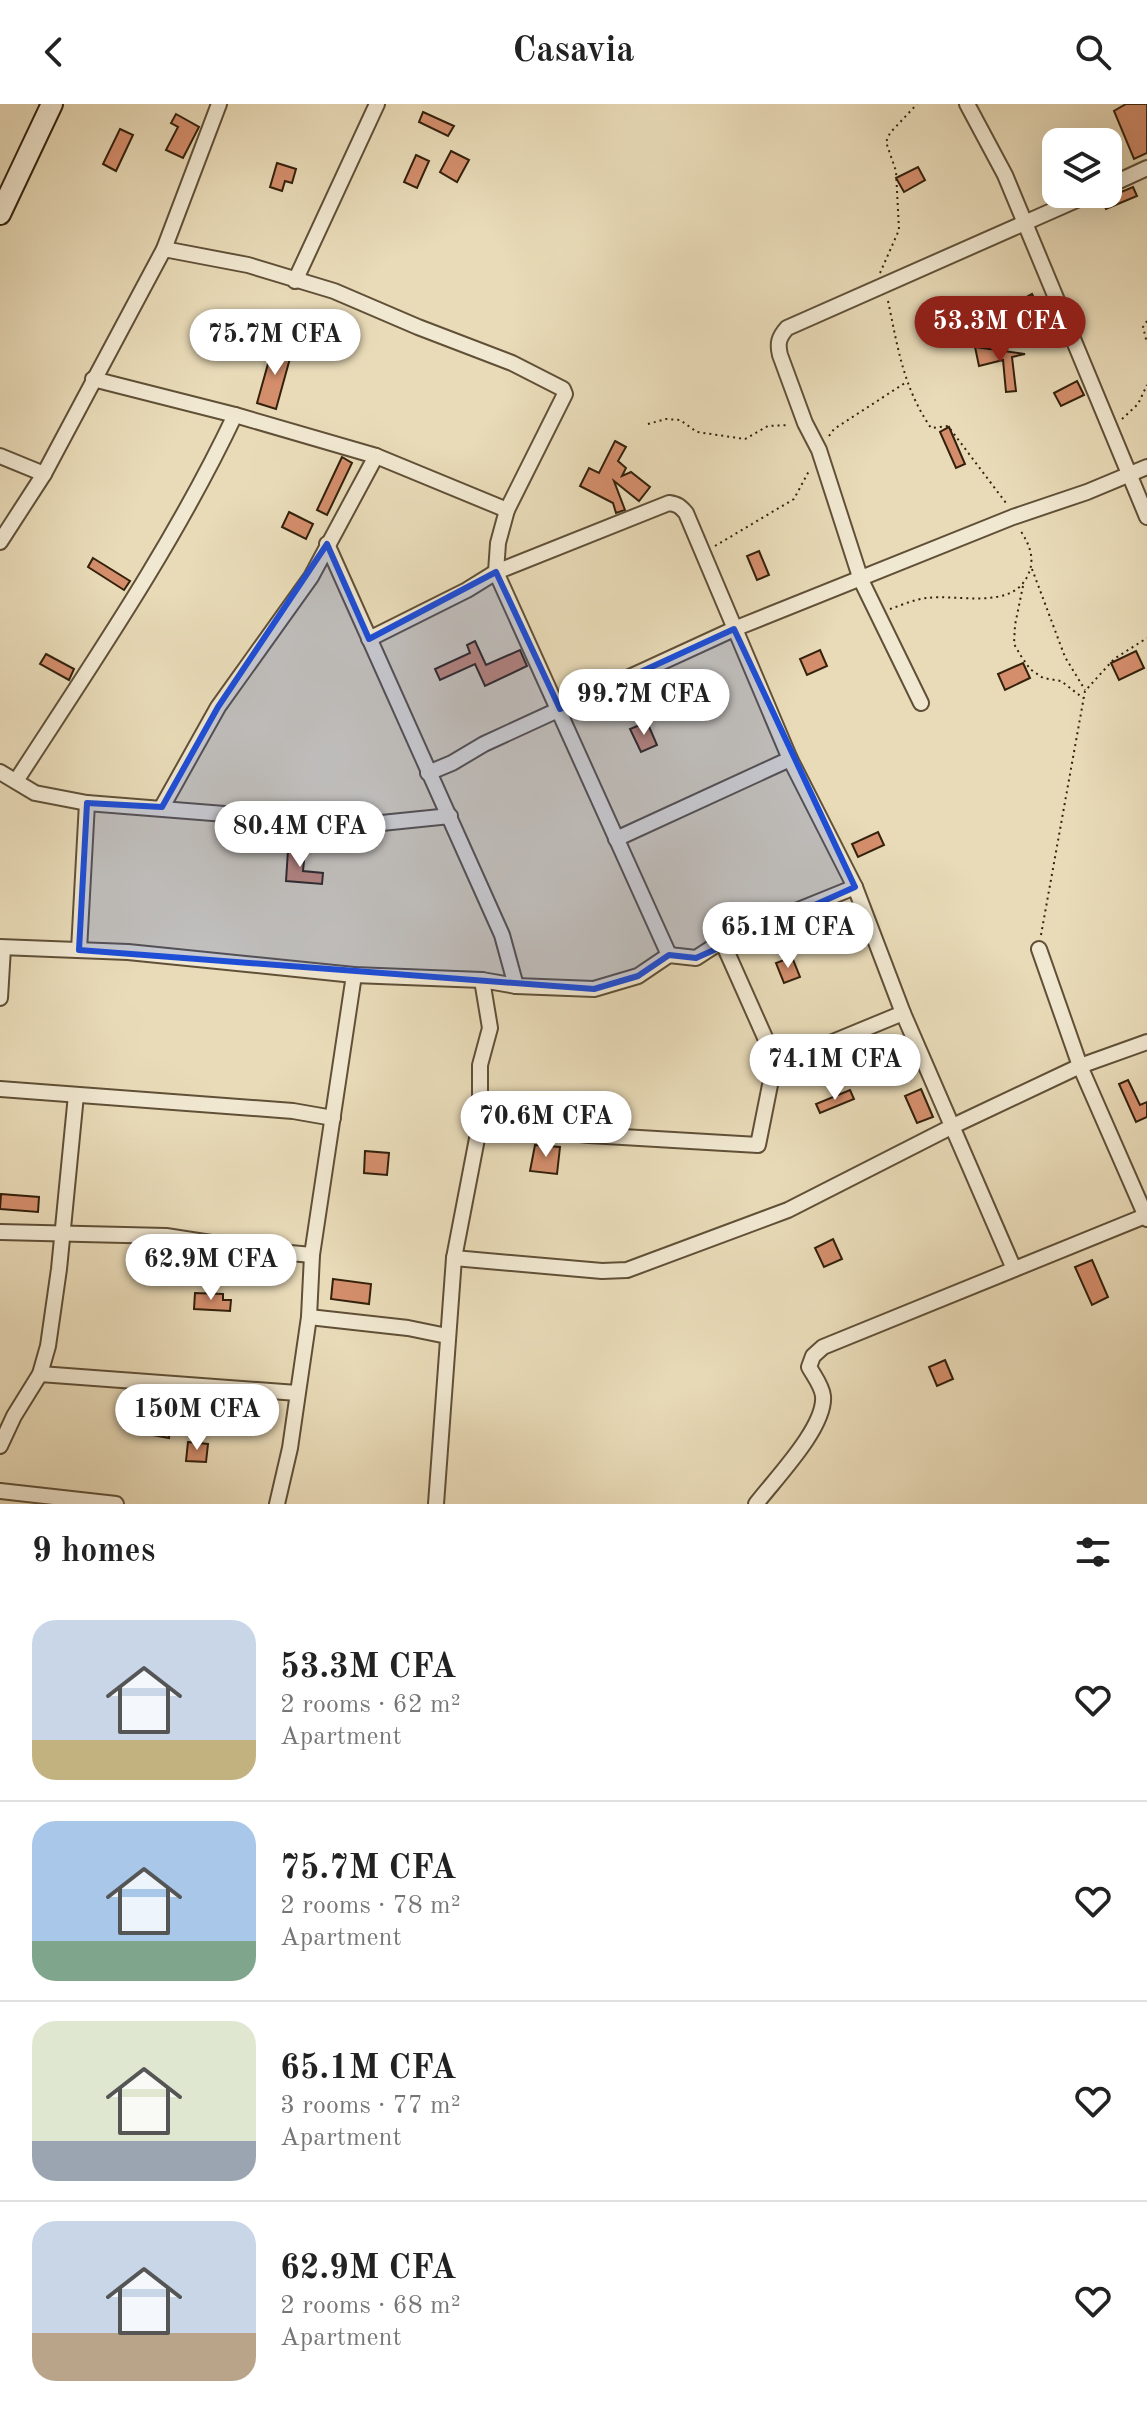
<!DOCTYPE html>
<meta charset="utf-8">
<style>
body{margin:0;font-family:"Old Standard TT",serif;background:#f6f6f6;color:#222;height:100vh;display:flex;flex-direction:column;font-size:30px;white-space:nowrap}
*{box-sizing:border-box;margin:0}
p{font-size:26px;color:#767676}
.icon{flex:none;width:44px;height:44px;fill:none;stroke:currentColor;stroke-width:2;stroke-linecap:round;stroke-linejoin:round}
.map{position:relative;height:1400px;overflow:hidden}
.side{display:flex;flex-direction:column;background:#fff;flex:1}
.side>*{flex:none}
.buttons{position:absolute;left:1042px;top:24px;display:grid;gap:16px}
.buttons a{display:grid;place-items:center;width:80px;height:80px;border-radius:16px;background:#fff;box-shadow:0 8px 32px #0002;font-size:40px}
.price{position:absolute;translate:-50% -68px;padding:0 18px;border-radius:28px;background:#fff;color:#222;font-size:26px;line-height:52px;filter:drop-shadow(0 2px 4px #0008)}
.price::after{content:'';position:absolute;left:50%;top:48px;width:24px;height:18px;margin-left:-12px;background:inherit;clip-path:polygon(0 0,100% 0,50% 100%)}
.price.active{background:#8f2418;color:#fff}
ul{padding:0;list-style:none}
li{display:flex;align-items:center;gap:24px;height:200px;padding:0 32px}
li+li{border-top:2px solid #e0e0e0}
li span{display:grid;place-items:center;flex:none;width:224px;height:160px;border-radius:24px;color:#555}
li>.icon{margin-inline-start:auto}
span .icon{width:96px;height:96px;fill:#fffc;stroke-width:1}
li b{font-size:34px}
h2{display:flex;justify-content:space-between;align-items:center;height:96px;padding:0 32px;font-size:34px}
header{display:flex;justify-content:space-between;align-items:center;height:104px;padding:0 32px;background:#fff;font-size:36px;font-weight:700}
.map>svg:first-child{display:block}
</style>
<header><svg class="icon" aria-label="back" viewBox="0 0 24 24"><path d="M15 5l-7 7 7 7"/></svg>Casavia<svg class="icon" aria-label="search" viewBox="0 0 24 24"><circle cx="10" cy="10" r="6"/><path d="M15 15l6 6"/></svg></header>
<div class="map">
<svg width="1147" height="1400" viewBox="0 0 1147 1400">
<rect width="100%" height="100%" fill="#e9dbb8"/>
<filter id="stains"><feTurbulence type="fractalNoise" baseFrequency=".0025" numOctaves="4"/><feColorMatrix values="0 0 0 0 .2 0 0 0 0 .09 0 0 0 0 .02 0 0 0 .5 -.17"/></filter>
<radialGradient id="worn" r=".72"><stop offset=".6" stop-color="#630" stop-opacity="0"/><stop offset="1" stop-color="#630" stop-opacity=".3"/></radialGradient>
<g fill="#d48e6c" stroke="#33210c" stroke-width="2">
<polygon points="1126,0 1147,0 1147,49 1134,55 1114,7"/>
<polygon points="423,8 454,22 448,32 419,18"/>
<polygon points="176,10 199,23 183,54 166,46 178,23 171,19"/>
<polygon points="120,25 133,31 116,67 103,60"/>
<polygon points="451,47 469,56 457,78 440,68"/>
<polygon points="416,51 429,57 417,84 404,78"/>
<polygon points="277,59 296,65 292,79 285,77 282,87 270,83"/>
<polygon points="918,63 925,76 904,88 896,74"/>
<polygon points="1133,83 1137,92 1106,105 1102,96"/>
<polygon points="1032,190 1042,210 1010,227 1000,196 1009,193 1012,201"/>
<polygon points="273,242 292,247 276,305 257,299"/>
<polygon points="975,243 1025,250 1012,253 1016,287 1006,288 1003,256 979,262"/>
<polygon points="1077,277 1084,291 1061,302 1054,289"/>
<polygon points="949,323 965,360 956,364 940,328"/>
<polygon points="615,337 626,343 618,357 626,364 622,372 631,368 650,383 639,397 614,377 625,406 616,409 613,399 580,382 589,364 599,369"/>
<polygon points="342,353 352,359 327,411 317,406"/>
<polygon points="289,408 313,420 306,435 282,423"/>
<polygon points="759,447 769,471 757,476 747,452"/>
<polygon points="93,454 130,477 124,486 88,463"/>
<polygon points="475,537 486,561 520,546 527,562 485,582 475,560 440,576 435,565 470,549 467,541"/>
<polygon points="820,546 827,562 807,571 800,555"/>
<polygon points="1136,547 1144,564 1119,576 1111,559"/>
<polygon points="46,550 74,565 69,576 40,560"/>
<polygon points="1023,559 1030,574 1005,586 998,570"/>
<polygon points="647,618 657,641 641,648 630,625"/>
<polygon points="878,728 884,741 858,753 852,740"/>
<polygon points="288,746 305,747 303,767 323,769 322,780 286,777"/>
<polygon points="792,853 800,873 784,879 776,859"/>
<polygon points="1128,976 1140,1001 1147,998 1147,1013 1136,1018 1119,980"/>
<polygon points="921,985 933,1013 917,1019 905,992"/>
<polygon points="850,986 854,995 820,1009 816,1000"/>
<polygon points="535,1041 560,1043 557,1070 530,1067"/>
<polygon points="365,1047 389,1049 387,1071 364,1069"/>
<polygon points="1,1090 39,1093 38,1108 0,1105"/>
<polygon points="833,1135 842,1155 824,1163 815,1144"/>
<polygon points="1092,1156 1108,1193 1092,1201 1075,1163"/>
<polygon points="333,1175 371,1180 369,1200 331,1195"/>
<polygon points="195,1189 223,1190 223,1196 231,1196 230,1207 194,1205"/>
<polygon points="945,1256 953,1275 937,1282 929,1263"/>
<polygon points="150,1309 172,1312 169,1334 147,1330"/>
<polygon points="188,1338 208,1340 206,1358 186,1357"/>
</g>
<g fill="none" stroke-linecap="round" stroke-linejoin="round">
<g stroke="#605037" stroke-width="18">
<g id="street">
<polyline points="967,0 1005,71 1147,413"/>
<polyline points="1108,82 1147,64"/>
<polyline points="164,145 248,161 334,187 418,223 512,259 563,285 565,290 507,406 498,439 496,468 669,851"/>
<polyline points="295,177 377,0"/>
<polyline points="93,275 235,311 376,352 507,406"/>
<polyline points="0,352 44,370"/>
<polyline points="0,438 44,370 164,145 219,0"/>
<polyline points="327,440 502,831 516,882"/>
<path d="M369 535 467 486 496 468 669 399C677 400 680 402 686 409L790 655 855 783 903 909 1014 1165"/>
<path d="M921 599 861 476 819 346 805 319 780 251C777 239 779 233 787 224L1090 90"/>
<polyline points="0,668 35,689 87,699 362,721 450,712"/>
<polyline points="428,669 452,659 484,640 734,525 1013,413 1087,388 1147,363"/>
<path d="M16 677C93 558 174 440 235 311"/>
<polyline points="162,703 218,603 311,473 376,352"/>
<polyline points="616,735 790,655"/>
<polyline points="0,843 128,848 354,871 482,876 516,882 594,885 638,872 669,851 696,854 722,837 855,783"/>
<polyline points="1039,845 1080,962 1147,1115"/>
<polyline points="79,846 87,699"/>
<polyline points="0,894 3,844"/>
<polyline points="775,956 823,942 903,909"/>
<polyline points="0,985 293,1007 333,1014"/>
<polyline points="480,1019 589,1031 758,1041 775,956 722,837"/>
<polyline points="0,1128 166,1132 257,1146 312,1151"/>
<polyline points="454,1154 602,1167 627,1166 788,1106 953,1022 1080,962 1147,938"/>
<polyline points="309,1213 408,1224 447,1232"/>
<polyline points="40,1270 297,1289"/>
<polyline points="0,1342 14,1312 40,1270 48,1242 59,1165 76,991"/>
<polyline points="0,1387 116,1400"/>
<polyline points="277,1400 290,1344 309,1213 312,1151 354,871"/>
<polyline points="436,1400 454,1154 480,1019 480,961 490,924 482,876"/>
<path d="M756 1400C775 1375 826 1323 823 1292 822 1282 814 1272 809 1263L813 1252 823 1243 1145 1112"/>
</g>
</g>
<g stroke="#33210c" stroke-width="24">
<polyline id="secondary" points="0,110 52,0"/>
</g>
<g stroke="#33210c" stroke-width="2" stroke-dasharray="2 4" stroke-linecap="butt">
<polyline points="880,169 899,126 896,67 886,38 890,29 917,0"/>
<path d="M888 197C898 244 903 283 931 324L948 322 1006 399"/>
<polyline points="1147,217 1143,223 1147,239"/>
<polyline points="1122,315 1138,300 1147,281"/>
<polyline points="648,320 666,315 680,316 697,328 745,335 768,322 789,321"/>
<polyline points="829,332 834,325 905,279"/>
<polyline points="715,442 794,395 810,365"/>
<polyline points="1032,465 1065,553 1085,586"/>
<polyline points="1023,482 1015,521 1014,540 1021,552 1030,565 1043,574 1061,577 1083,594"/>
<path d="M890 505C902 501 915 495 927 494 957 490 1010 506 1027 473 1036 456 1030 441 1020 426"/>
<polyline points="1041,831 1085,587 1114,555 1147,534"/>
</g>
<use href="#street" stroke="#f1e8d1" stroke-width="14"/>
<use href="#secondary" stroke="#f1e8d1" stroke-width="20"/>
</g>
<path fill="#1d4ed8" fill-opacity="0.2" stroke="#1d4ed8" stroke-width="6" stroke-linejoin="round" d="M327 440 369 535 496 468 560 605 734 525 855 783 696 854 669 851 638 872 594 885 79 846 87 699 162 703 218 603Z"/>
<rect width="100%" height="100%" filter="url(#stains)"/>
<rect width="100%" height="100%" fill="url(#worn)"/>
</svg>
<div class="buttons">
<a><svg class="icon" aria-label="layers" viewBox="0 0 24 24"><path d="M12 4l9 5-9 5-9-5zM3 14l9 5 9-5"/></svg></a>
</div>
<b class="price active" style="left:1000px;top:260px">53.3M CFA</b>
<b class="price" style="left:275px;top:273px">75.7M CFA</b>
<b class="price" style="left:644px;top:633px">99.7M CFA</b>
<b class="price" style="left:300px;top:765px">80.4M CFA</b>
<b class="price" style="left:788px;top:866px">65.1M CFA</b>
<b class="price" style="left:835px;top:998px">74.1M CFA</b>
<b class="price" style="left:546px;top:1055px">70.6M CFA</b>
<b class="price" style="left:211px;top:1198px">62.9M CFA</b>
<b class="price" style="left:197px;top:1348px">150M CFA</b>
</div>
<section class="side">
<h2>9 homes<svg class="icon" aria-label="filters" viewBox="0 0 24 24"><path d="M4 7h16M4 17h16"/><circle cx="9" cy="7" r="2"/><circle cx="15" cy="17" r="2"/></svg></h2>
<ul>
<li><span style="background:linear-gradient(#c9d6e8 75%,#c2b280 0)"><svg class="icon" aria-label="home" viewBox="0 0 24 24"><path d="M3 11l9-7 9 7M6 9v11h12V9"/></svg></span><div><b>53.3M CFA</b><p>2 rooms · 62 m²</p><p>Apartment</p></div><svg class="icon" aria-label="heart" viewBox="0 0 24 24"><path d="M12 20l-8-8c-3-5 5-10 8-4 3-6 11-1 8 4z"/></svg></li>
<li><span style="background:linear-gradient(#a9c7e8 75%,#7fa58c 0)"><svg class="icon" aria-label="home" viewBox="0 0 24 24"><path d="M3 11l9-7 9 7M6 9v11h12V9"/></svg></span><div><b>75.7M CFA</b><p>2 rooms · 78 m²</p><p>Apartment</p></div><svg class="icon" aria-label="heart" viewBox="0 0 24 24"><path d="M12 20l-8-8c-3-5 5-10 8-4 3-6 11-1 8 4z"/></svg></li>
<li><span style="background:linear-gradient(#dfe7d0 75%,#9aa5b1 0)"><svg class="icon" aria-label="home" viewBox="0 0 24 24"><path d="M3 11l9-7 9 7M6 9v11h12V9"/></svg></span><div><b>65.1M CFA</b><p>3 rooms · 77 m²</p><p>Apartment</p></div><svg class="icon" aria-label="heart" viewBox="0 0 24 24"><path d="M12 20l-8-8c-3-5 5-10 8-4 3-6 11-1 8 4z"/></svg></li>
<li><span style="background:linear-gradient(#c9d6e8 70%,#b9a48a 0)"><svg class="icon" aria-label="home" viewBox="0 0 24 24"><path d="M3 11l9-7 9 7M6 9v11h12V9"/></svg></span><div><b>62.9M CFA</b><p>2 rooms · 68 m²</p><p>Apartment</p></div><svg class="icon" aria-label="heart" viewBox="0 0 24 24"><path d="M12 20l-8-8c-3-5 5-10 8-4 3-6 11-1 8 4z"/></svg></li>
</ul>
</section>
